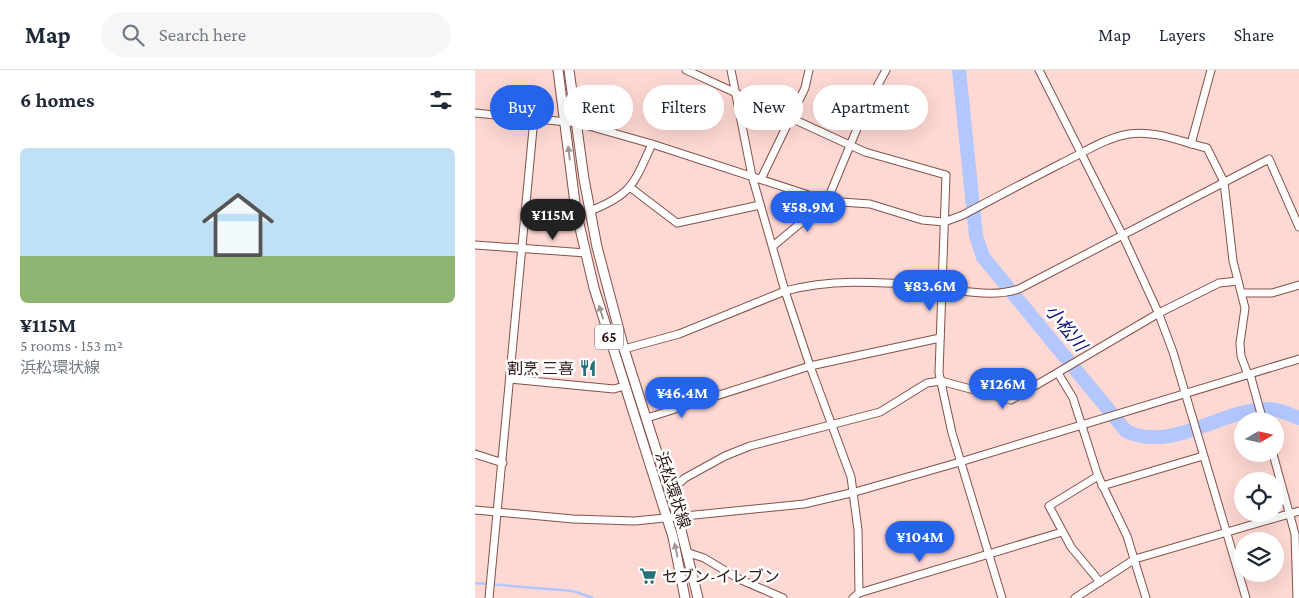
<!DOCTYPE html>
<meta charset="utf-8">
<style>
body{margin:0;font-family:"Crimson Pro","Noto Sans JP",serif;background:#f6f6f7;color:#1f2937;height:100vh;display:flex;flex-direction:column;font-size:19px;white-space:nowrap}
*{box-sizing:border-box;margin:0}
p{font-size:16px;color:#747a83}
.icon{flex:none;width:28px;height:28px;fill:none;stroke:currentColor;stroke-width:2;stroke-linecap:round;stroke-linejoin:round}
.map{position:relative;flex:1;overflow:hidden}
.drawer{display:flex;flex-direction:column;background:#fff;width:475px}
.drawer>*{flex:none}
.hud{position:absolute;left:15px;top:15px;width:475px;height:45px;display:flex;gap:10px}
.needle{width:32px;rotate:81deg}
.buttons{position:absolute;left:759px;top:342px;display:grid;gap:10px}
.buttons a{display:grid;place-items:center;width:50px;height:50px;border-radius:50%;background:#fff;box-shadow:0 5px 20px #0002;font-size:25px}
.price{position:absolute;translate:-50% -42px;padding:0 11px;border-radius:18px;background:#2563eb;color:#fff;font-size:16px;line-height:32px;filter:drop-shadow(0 1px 2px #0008)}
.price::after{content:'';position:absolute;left:50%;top:30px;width:15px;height:11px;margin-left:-8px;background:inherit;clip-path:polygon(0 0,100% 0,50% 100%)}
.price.active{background:#222;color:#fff}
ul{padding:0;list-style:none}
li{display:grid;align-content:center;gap:10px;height:265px;padding:0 20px}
li span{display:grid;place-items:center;height:155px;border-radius:8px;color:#555}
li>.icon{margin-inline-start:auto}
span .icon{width:90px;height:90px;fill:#fffc;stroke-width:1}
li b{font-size:21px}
h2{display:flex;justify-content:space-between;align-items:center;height:60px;padding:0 20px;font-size:21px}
.chip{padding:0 18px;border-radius:22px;background:#fff;box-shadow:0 5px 20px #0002;font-size:18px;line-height:45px}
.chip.active{background:#2563eb;color:#fff}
header{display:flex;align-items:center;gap:30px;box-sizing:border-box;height:70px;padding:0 25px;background:#fff;border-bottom:1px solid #e0e1e3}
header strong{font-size:24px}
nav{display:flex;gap:28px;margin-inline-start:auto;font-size:18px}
.search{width:350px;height:45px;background:#f6f6f7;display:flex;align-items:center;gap:12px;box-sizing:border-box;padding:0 18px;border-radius:28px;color:#747a83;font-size:19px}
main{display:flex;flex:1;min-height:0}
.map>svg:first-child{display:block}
</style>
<header>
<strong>Map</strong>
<div class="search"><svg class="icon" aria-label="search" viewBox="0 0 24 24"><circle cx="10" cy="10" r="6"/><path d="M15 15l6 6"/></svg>Search here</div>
<nav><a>Map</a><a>Layers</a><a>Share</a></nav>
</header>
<main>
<section class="drawer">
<h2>6 homes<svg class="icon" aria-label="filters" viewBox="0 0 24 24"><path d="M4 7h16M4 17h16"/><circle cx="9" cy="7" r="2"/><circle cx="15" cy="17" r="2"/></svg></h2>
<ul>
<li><span style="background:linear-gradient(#bfe0f5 70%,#8fb573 0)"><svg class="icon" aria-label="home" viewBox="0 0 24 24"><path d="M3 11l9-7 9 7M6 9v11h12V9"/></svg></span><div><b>¥115M</b><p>5 rooms · 153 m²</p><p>浜松環状線</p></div></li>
</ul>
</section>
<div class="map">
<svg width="824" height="528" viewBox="0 0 824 528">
<rect width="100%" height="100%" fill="#fed8d3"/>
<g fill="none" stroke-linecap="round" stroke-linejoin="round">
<polyline stroke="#b1c7fe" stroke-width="2.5" points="0,513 98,521 118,528"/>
<path stroke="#b1c7fe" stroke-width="14" d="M484 0 501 166 508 187 651 361C696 383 744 341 790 339 801 338 814 344 824 348"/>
<g stroke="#85514a" stroke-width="9">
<g id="minor">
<polyline points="211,0 390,82 471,105 464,303 477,363 527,528"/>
<polyline points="256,0 277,106 310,221 335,296 376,407 383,460 384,523 378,528"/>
<polyline points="564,0 648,166 683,242 698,282 771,528"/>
<path d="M0 43 103 53 177 74 352 131 395 134 447 150 469 152 488 145C521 127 554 110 587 93 608 83 630 68 654 64 681 60 706 72 732 78L749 112 758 191 770 238 765 273 766 286 773 305"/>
<polyline points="716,74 736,0"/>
<polyline points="286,109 330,18 334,0"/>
<polyline points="156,118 202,153 285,135"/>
<path d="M115 141C158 124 159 113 177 74"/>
<polyline points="0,175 111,183"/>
<polyline points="298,176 352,131 391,37 411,0"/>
<polyline points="767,223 797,223 824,215"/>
<path d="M149 279 204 264 310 221C361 207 415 213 467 216L471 219C497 222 519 227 544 219L794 89 824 157"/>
<polyline points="583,303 598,328 623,406 652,466 671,528"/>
<polyline points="775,304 788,351"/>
<polyline points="35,309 139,319 149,316"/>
<polyline points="172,348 335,296 465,268"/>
<polyline points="0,384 28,393"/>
<polyline points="798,384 820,464 822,528"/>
<polyline points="623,406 574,436 596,477 625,512"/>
<polyline points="627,416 728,386"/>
<polyline points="195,421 210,408 250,386 275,376 405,342 452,313 466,311 536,330 684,243 744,213 763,211"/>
<polyline points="0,440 98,449 160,451 329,434 380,422 485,392 824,289"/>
<polyline points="211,482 229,488 264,509 308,528"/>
<polyline points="384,523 587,462"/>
<polyline points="14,528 59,48"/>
<polyline points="600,528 660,489 824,441"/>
</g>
</g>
<g stroke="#85514a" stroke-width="11">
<g id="major">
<polyline points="83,0 101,141 119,218 198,467 210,528"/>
<polyline points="94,0 109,109 122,177 149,279 203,448 223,528"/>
</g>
</g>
<use href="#minor" stroke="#fff" stroke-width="7"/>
<use href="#major" stroke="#fff" stroke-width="9"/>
</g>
<defs><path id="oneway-solid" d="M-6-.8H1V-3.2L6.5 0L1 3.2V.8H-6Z" transform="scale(1.25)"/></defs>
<g fill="#a09695">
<use href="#oneway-solid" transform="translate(94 83) rotate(-97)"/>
<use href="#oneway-solid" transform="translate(126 242) rotate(-107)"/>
<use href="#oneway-solid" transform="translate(201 480) rotate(-102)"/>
</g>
<defs>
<g id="restaurant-bare" transform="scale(1.35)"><path d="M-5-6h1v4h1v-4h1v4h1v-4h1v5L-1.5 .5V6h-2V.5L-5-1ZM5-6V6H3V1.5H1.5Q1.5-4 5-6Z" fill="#28717b" stroke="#fff" stroke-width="2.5" paint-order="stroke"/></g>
<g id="supermarket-bare" transform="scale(1.35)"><path d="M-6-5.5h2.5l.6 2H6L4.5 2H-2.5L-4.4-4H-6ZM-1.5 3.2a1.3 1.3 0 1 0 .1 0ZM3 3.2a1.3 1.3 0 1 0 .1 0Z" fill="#28717b" stroke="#fff" stroke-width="2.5" paint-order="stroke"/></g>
</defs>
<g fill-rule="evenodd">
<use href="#restaurant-bare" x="113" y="298"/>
<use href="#supermarket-bare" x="173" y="506"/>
</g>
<g text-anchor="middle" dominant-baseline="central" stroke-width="5" stroke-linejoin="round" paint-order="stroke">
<rect fill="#fff" stroke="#6b5c5a" stroke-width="1" x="120" y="254.5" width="28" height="25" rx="4"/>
<g font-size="15" font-weight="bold" fill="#2b1613">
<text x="134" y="267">65</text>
</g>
<g font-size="16" fill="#2b1613" stroke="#fff" text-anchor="end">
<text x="99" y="298">割烹 三喜</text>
<text x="187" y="506" text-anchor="start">セブン-イレブン</text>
</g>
<g font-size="16" fill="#2b1613" stroke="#fff">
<text transform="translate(198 420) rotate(72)">浜松環状線</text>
</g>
<g font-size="18" font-style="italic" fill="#0c1278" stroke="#fff">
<text transform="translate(591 258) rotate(51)">小松川</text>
</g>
</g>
</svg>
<div class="buttons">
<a><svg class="needle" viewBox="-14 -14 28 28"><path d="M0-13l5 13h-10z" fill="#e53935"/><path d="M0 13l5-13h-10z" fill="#747a83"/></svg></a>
<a><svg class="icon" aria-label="locate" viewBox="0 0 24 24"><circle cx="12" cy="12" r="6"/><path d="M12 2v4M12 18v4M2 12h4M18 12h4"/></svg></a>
<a><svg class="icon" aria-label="layers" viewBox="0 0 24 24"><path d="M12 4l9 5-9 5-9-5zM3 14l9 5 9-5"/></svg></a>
</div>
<b class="price" style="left:333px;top:163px">¥58.9M</b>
<b class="price active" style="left:78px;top:171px">¥115M</b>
<b class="price" style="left:455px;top:242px">¥83.6M</b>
<b class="price" style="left:528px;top:340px">¥126M</b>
<b class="price" style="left:207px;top:349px">¥46.4M</b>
<b class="price" style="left:445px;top:493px">¥104M</b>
<div class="hud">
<a class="chip active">Buy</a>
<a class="chip">Rent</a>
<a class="chip">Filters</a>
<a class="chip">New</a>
<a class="chip">Apartment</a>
</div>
</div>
</main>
